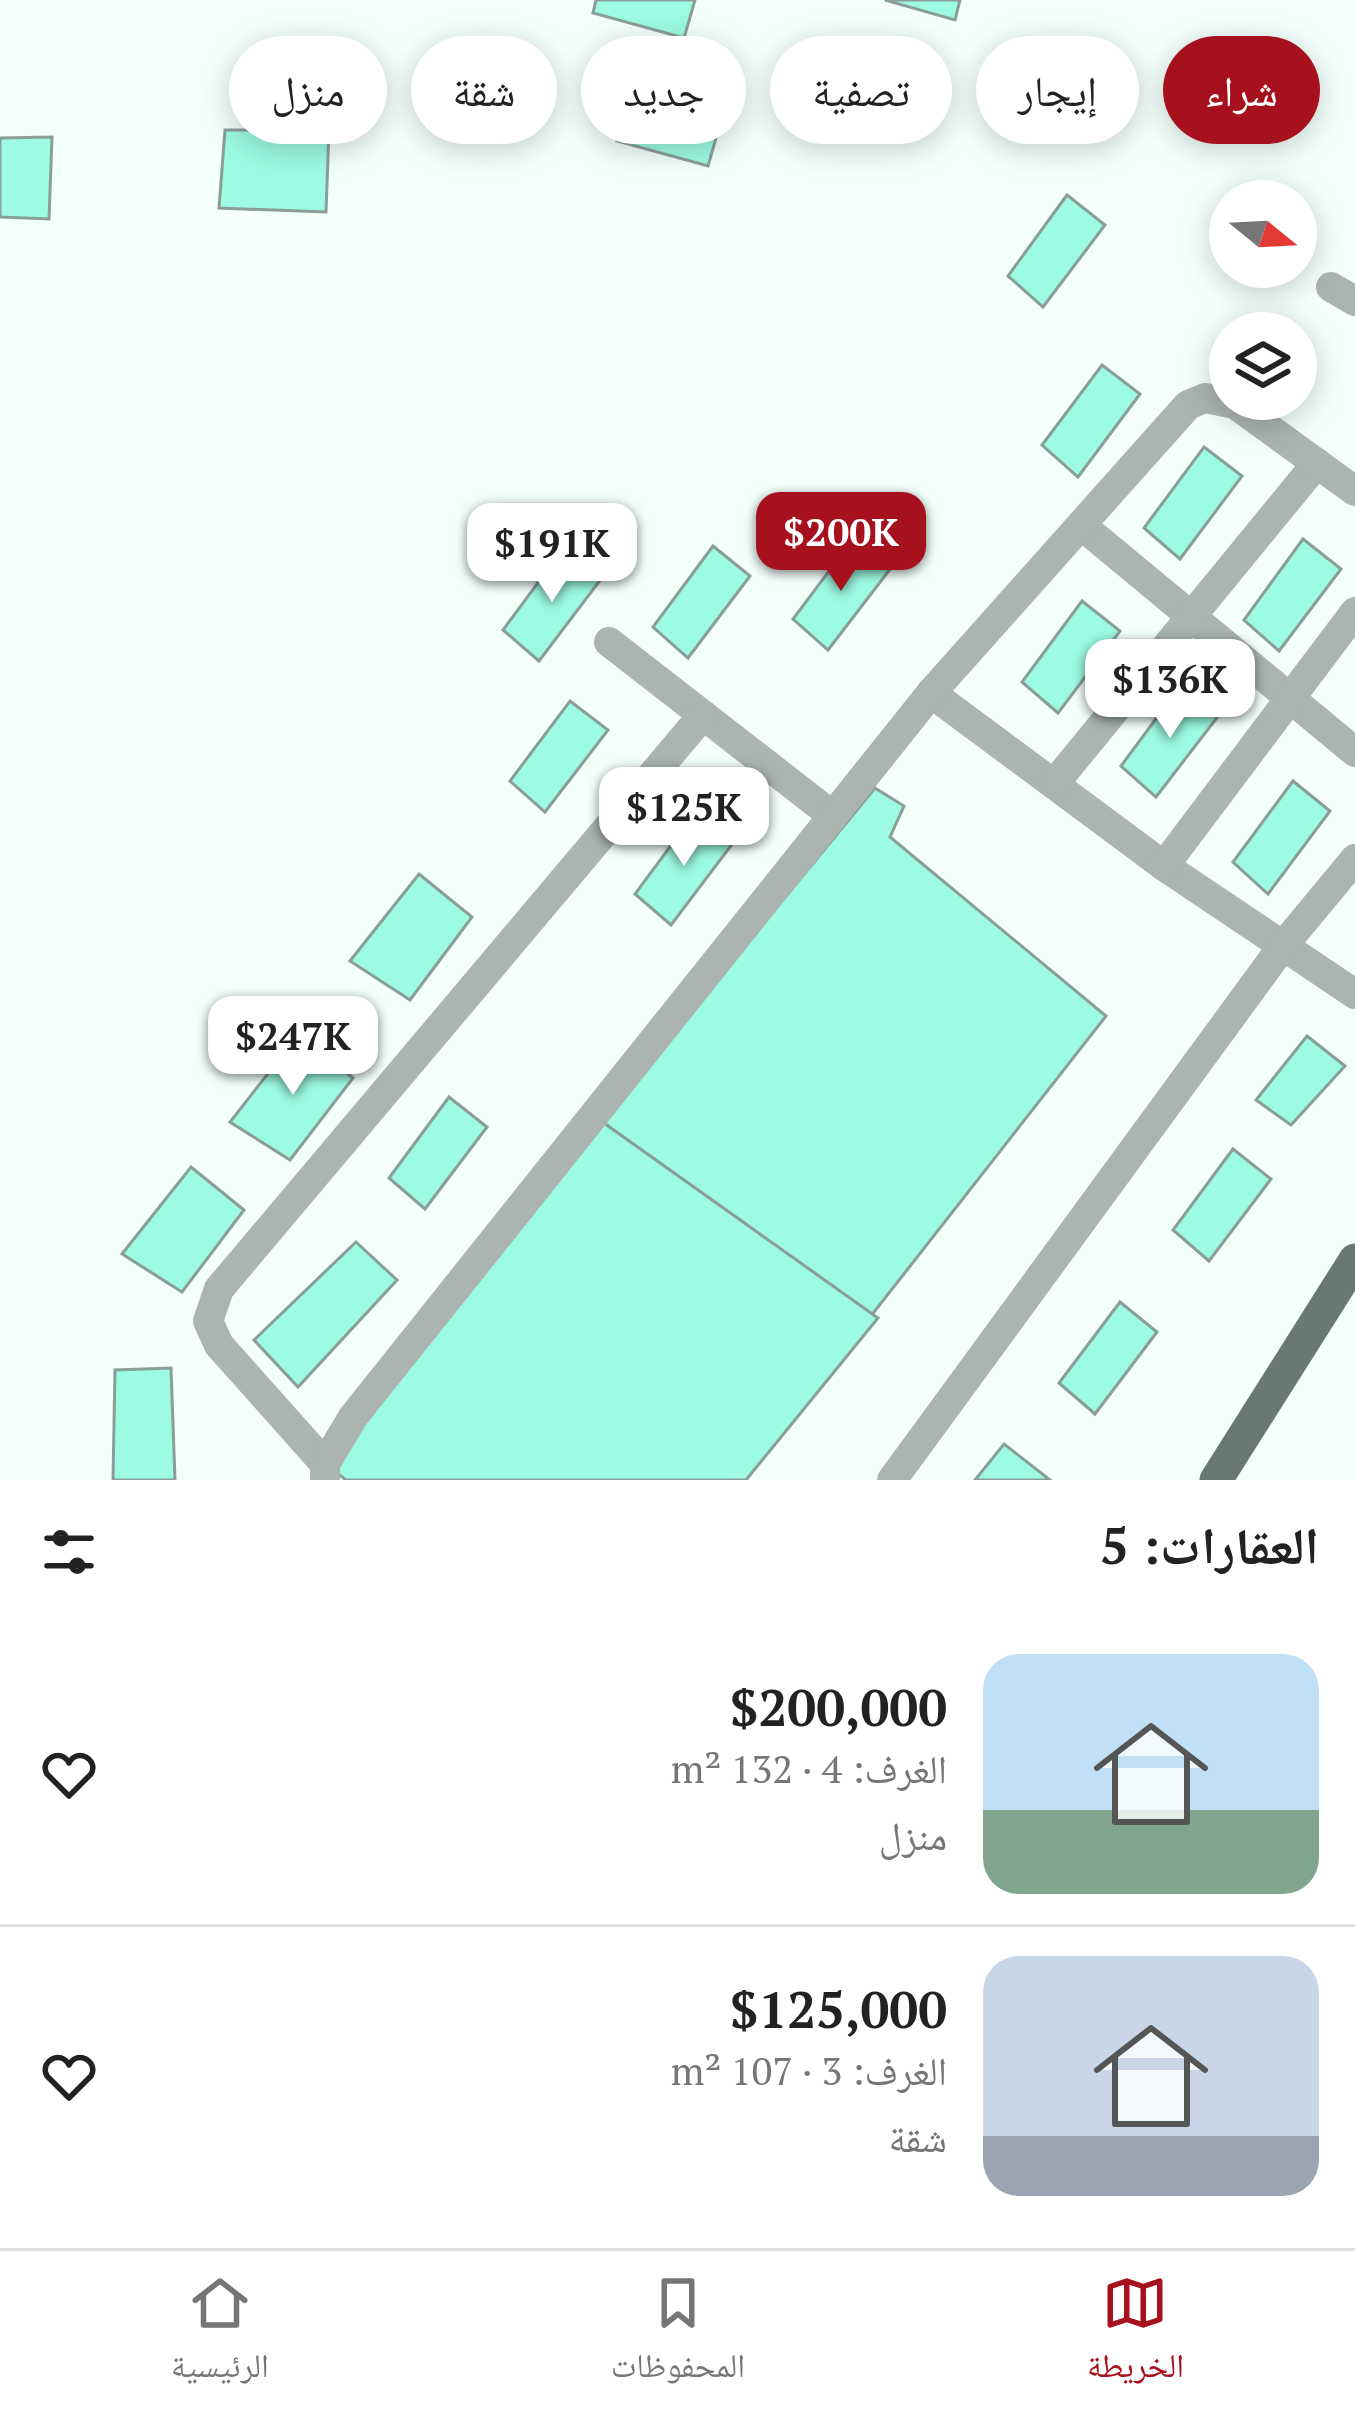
<!DOCTYPE html>
<html lang="ar">
<meta charset="utf-8">
<style>
body{margin:0;font-family:"PT Serif","Noto Naskh Arabic",serif;background:#f2f2f2;color:#222;direction:rtl;height:100vh;display:flex;flex-direction:column;font-size:45px;white-space:nowrap}
*{box-sizing:border-box;margin:0}
p{font-size:39px;color:#767676}
.icon{flex:none;width:66px;height:66px;fill:none;stroke:currentColor;stroke-width:2;stroke-linecap:round;stroke-linejoin:round}
.map{position:relative;height:1480px;overflow:hidden;direction:ltr}
.drawer{display:flex;flex-direction:column;background:#fff;flex:1}
.drawer>*{flex:none}
.banner{position:absolute;left:36px;top:36px;width:1284px;height:108px;direction:rtl;display:flex;gap:24px}
.needle{width:78px;rotate:108deg}
.fabs{position:absolute;left:1209px;top:180px;display:grid;gap:24px}
.fabs a{display:grid;place-items:center;width:108px;height:108px;border-radius:50%;background:#fff;box-shadow:0 6px 30px #0003;font-size:60px}
.price{position:absolute;translate:-50% -102px;padding:0 27px;border-radius:24px;background:#fff;color:#222;font-size:39px;line-height:78px;filter:drop-shadow(0 3px 6px #0008)}
.price::after{content:'';position:absolute;left:50%;top:72px;width:36px;height:27px;margin-left:-18px;background:inherit;clip-path:polygon(0 0,100% 0,50% 100%)}
.price.active{background:#a7111d;color:#fff}
ul{padding:0;list-style:none}
li{display:flex;align-items:center;gap:36px;height:300px;padding:0 36px}
li+li{border-top:3px solid #e0e0e0}
li span{display:grid;place-items:center;flex:none;width:336px;height:240px;border-radius:36px;color:#555}
li>.icon{margin-inline-start:auto}
span .icon{width:144px;height:144px;fill:#fffc;stroke-width:1}
li b{font-size:51px}
h2{display:flex;justify-content:space-between;align-items:center;height:144px;padding:0 36px;font-size:51px}
.tag{padding:0 42px;border-radius:54px;background:#fff;box-shadow:0 6px 30px #0003;font-size:42px;line-height:108px}
.tag.active{background:#a7111d;color:#fff}
.tabs{display:flex;justify-content:space-around;align-items:center;height:168px;border-top:3px solid #e0e0e0;background:#fff;font-size:33px;color:#767676}
.tabs a{display:grid;justify-items:center;gap:6px}
.tabs .active{color:#a7111d}
.map>svg:first-child{display:block}
</style>
<div class="map">
<svg width="1355" height="1480" viewBox="0 0 1355 1480">
<rect width="100%" height="100%" fill="#f2fffb"/>
<g fill="#9cfbe2" stroke="#8a9e98" stroke-width="3">
<polygon points="596,0 695,0 684,38 593,13"/>
<polygon points="885,0 960,0 955,20"/>
<polygon points="631,84 725,107 708,166 617,141"/>
<polygon points="225,130 329,130 326,212 219,208"/>
<polygon points="52,137 49,219 0,217 0,138"/>
<polygon points="1067,195 1105,225 1043,307 1008,276"/>
<polygon points="1102,365 1140,394 1078,477 1042,445"/>
<polygon points="1204,447 1242,476 1180,559 1144,528"/>
<polygon points="853,539 891,568 828,650 793,619"/>
<polygon points="1303,539 1341,569 1279,651 1244,620"/>
<polygon points="713,546 750,576 688,658 653,627"/>
<polygon points="563,549 601,579 539,661 503,630"/>
<polygon points="1082,601 1120,631 1058,713 1022,682"/>
<polygon points="1181,685 1219,715 1156,797 1121,766"/>
<polygon points="570,701 608,730 545,812 510,781"/>
<polygon points="1293,781 1330,811 1268,894 1233,862"/>
<polygon points="875,788 904,806 890,837 1106,1016 871,1316 601,1121"/>
<polygon points="695,813 733,843 671,925 635,894"/>
<polygon points="419,874 472,917 410,1000 350,961"/>
<polygon points="299,1034 353,1078 290,1160 230,1122"/>
<polygon points="1307,1036 1345,1066 1291,1125 1256,1100"/>
<polygon points="449,1097 487,1127 425,1209 389,1178"/>
<polygon points="601,1121 878,1318 746,1480 346,1480 325,1464"/>
<polygon points="1233,1149 1271,1179 1209,1261 1173,1230"/>
<polygon points="191,1167 244,1210 182,1292 122,1254"/>
<polygon points="356,1242 397,1280 298,1387 254,1340"/>
<polygon points="1120,1302 1157,1332 1095,1414 1059,1383"/>
<polygon points="171,1368 175,1480 113,1480 115,1370"/>
<polygon points="1004,1444 1050,1480 975,1480"/>
</g>
<g fill="none" stroke-linecap="round" stroke-linejoin="round">
<g stroke="#abb4b1" stroke-width="30">
<polyline points="1331,287 1355,301"/>
<polyline points="1081,525 1355,752"/>
<polyline points="609,642 833,816"/>
<polyline points="931,693 1164,866 1355,994"/>
<polyline points="1054,784 1317,463"/>
<polyline points="1164,866 1355,612"/>
<polyline points="325,1464 219,1345 208,1321 219,1289 703,715"/>
<polyline points="325,1480 325,1464 353,1417 931,693 1188,405 1205,398 1235,404 1355,491"/>
<polyline points="892,1480 1282,947 1355,859"/>
</g>
<polyline stroke="#687973" stroke-width="33" points="1216,1480 1355,1260"/>
</g>
</svg>
<div class="fabs">
<a><svg class="needle" viewBox="-14 -14 28 28"><path d="M0-13l5 13h-10z" fill="#e53935"/><path d="M0 13l5-13h-10z" fill="#767676"/></svg></a>
<a><svg class="icon" aria-label="layers" viewBox="0 0 24 24"><path d="M12 4l9 5-9 5-9-5zM3 14l9 5 9-5"/></svg></a>
</div>
<b class="price active" style="left:841px;top:594px">$200K</b>
<b class="price" style="left:552px;top:605px">$191K</b>
<b class="price" style="left:1170px;top:741px">$136K</b>
<b class="price" style="left:684px;top:869px">$125K</b>
<b class="price" style="left:293px;top:1098px">$247K</b>
<div class="banner">
<a class="tag active">شراء</a>
<a class="tag">إيجار</a>
<a class="tag">تصفية</a>
<a class="tag">جديد</a>
<a class="tag">شقة</a>
<a class="tag">منزل</a>
</div>
</div>
<section class="drawer">
<h2>العقارات: 5<svg class="icon" aria-label="filters" viewBox="0 0 24 24"><path d="M4 7h16M4 17h16"/><circle cx="9" cy="7" r="2"/><circle cx="15" cy="17" r="2"/></svg></h2>
<ul>
<li><span style="background:linear-gradient(#bfe0f5 65%,#7fa58c 0)"><svg class="icon" aria-label="home" viewBox="0 0 24 24"><path d="M3 11l9-7 9 7M6 9v11h12V9"/></svg></span><div><b>$200,000</b><p>الغرف: 4 · 132 m²</p><p>منزل</p></div><svg class="icon" aria-label="heart" viewBox="0 0 24 24"><path d="M12 20l-8-8c-3-5 5-10 8-4 3-6 11-1 8 4z"/></svg></li>
<li><span style="background:linear-gradient(#c9d6e8 75%,#9aa5b1 0)"><svg class="icon" aria-label="home" viewBox="0 0 24 24"><path d="M3 11l9-7 9 7M6 9v11h12V9"/></svg></span><div><b>$125,000</b><p>الغرف: 3 · 107 m²</p><p>شقة</p></div><svg class="icon" aria-label="heart" viewBox="0 0 24 24"><path d="M12 20l-8-8c-3-5 5-10 8-4 3-6 11-1 8 4z"/></svg></li>
</ul>
</section>
<nav class="tabs">
<a class="active"><svg class="icon" aria-label="map" viewBox="0 0 24 24"><path d="M3 6l6-2 6 2 6-2v14l-6 2-6-2-6 2zM9 4v14M15 6v14"/></svg>الخريطة</a>
<a><svg class="icon" aria-label="saved" viewBox="0 0 24 24"><path d="M7 4h10v16l-5-4-5 4z"/></svg>المحفوظات</a>
<a><svg class="icon" aria-label="home" viewBox="0 0 24 24"><path d="M3 11l9-7 9 7M6 9v11h12V9"/></svg>الرئيسية</a>
</nav>
